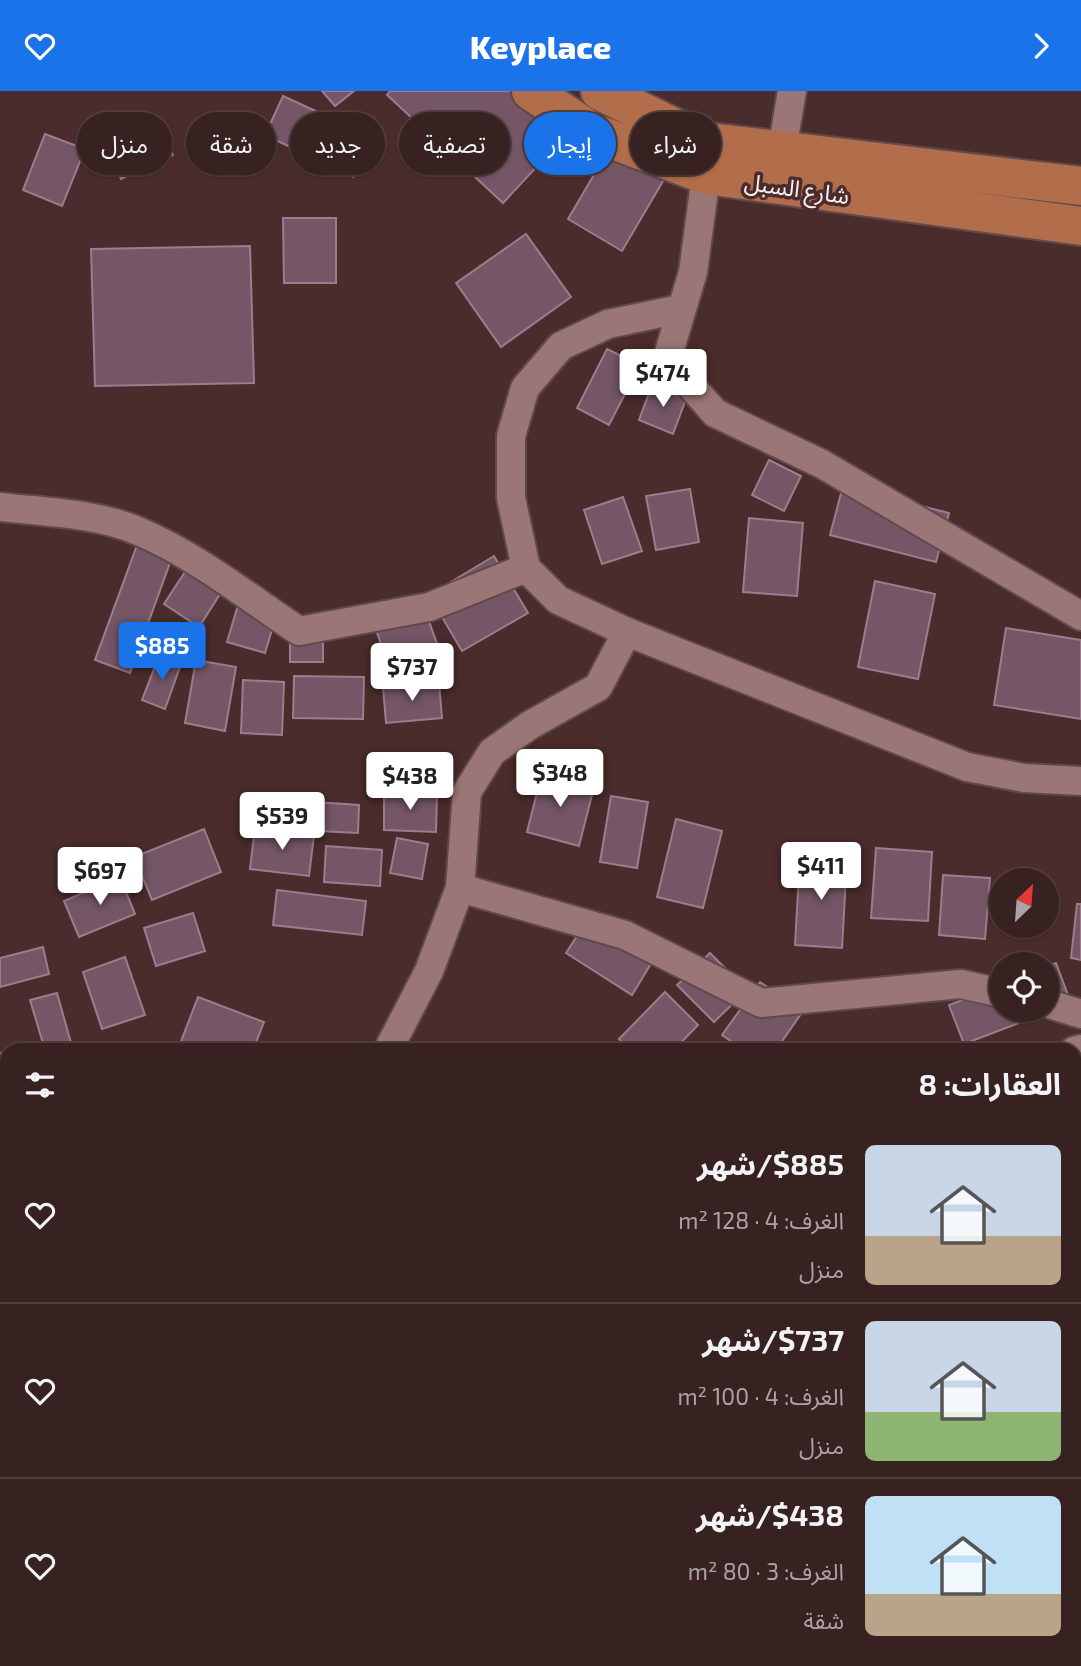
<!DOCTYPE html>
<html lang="ar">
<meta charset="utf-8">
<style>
body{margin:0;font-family:"Exo 2","Noto Sans Arabic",sans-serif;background:#432e2e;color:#f1f3f6;direction:rtl;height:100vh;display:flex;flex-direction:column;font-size:26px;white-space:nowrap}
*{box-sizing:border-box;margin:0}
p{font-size:23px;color:#aba3a5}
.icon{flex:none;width:38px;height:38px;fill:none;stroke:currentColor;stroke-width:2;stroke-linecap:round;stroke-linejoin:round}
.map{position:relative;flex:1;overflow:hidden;direction:ltr}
.sheet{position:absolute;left:0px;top:952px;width:1082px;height:623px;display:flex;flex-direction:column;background:#382121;border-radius:21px 21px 0 0;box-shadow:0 2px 5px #0004,0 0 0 2px #523e3f;direction:rtl}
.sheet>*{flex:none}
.top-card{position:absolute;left:21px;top:21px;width:700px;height:63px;direction:rtl;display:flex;gap:14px}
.needle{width:46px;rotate:25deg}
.fabs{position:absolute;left:989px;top:777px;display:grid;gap:14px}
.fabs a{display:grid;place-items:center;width:70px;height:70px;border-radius:50%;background:#382121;box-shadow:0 2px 5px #0004,0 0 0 2px #523e3f;font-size:35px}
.price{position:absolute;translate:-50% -60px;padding:0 16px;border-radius:7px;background:#fff;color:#222;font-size:23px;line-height:46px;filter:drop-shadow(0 2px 4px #0008)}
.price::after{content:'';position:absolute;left:50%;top:42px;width:21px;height:16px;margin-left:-10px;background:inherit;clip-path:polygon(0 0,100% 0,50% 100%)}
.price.current{background:#1a73e8;color:#fff}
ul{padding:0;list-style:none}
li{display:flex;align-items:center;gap:21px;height:175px;padding:0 21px}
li+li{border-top:2px solid #523e3f}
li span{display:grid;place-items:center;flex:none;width:196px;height:140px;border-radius:10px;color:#555}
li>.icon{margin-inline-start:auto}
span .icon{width:84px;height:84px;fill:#fffc;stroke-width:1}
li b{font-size:30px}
h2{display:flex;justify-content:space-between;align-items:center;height:84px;padding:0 21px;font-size:30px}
.pill{padding:0 24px;border-radius:32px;background:#382121;box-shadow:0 2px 5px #0004,0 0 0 2px #523e3f;font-size:24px;line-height:63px}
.pill.current{background:#1a73e8;color:#fff}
header{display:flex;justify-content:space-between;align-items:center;height:91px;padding:0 21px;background:#1a73e8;color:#fff;font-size:32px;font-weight:800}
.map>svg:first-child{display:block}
</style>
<header><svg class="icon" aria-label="forward" viewBox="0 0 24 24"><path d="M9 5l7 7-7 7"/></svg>Keyplace<svg class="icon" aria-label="heart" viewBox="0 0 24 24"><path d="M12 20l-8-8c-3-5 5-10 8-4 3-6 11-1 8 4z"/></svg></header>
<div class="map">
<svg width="1081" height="1575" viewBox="0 0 1081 1575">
<rect width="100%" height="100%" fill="#4b2c2c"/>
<g fill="#745666" stroke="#9d7c8d" stroke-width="2">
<polygon points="322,0 354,0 335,15"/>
<polygon points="390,0 520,0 567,43 503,112 387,4"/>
<polygon points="283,5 372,46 353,86 265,44"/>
<polygon points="154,24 173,64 121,88 103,48"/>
<polygon points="45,43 85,58 62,115 23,99"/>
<polygon points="612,53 666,85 622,160 568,128"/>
<polygon points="283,127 336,127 336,192 284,192"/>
<polygon points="526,143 571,206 501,256 456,192"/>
<polygon points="250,155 254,292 95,295 91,158"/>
<polygon points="607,258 640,274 609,334 577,317"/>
<polygon points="652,294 686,308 673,343 639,329"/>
<polygon points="769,369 801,385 784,420 752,404"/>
<polygon points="843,395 949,422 936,471 830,444"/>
<polygon points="690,398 699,451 656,459 646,405"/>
<polygon points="623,406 642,460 602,473 584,419"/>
<polygon points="749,427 803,432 797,505 743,501"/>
<polygon points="144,435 179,447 130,582 95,569"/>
<polygon points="494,465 528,522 462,560 429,504"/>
<polygon points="194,467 229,489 199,536 164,513"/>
<polygon points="875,490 935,503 918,588 858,576"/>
<polygon points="238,514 276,525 265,562 227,551"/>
<polygon points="425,519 441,564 391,581 375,536"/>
<polygon points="1006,537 1081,549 1081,628 994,614"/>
<rect x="290" y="541" width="33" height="30"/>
<polygon points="159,565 181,573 165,618 142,609"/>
<polygon points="196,569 236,576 225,640 185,632"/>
<polygon points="294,585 364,586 363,628 293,627"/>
<polygon points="243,589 284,591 282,644 241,642"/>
<polygon points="439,592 442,627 386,632 383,596"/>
<polygon points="542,682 594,696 579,755 527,741"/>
<polygon points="384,701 437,703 436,741 384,739"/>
<polygon points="611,705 648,711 637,777 600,771"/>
<polygon points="299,710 359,714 358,742 297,739"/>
<polygon points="676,728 722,740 703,817 657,806"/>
<polygon points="255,736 314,744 309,785 250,778"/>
<polygon points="204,738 221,781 152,809 134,766"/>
<polygon points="397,747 428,753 422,788 390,782"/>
<polygon points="326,755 382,759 380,795 324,791"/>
<polygon points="876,757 932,761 928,830 871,827"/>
<polygon points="800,765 847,768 842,857 795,854"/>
<polygon points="943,784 990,787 985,848 939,844"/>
<polygon points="120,786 135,823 79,846 64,810"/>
<polygon points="277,799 366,810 362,844 273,834"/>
<polygon points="1077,813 1081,813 1081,869 1071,867"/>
<polygon points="593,820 658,861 632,904 566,862"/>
<polygon points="193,822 205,860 156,875 144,837"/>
<polygon points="43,856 49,883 0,896 0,867"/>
<polygon points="710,862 747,899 714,931 677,894"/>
<polygon points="125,866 145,924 102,938 83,881"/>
<polygon points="1056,872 1071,912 964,953 949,914 1001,894 1001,919 1046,919 1046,876"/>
<polygon points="760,891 803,920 776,959 744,959 722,944"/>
<polygon points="665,901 698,934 674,959 630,959 619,948"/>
<polygon points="57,902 73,959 45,959 30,909"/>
<polygon points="198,906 264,931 253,959 197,959 180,953"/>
<polygon points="713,952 720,959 706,959"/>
<polygon points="326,953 350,959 325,959"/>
<polygon points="7,960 7,997 0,999 0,962"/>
<polygon points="1074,1024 1081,1028 1074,1044"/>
<polygon points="7,1101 7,1134 4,1133"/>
<polygon points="0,1281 7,1286 7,1301 0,1296"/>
<polygon points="7,1461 7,1524 0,1526 0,1462"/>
<polygon points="82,1568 147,1568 146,1575 81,1575"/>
<polygon points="213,1568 321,1568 320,1575 212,1575"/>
<polygon points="407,1568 483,1568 485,1575 409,1575"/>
<polygon points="496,1568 563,1568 566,1575 498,1575"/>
<polygon points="574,1568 638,1568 640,1575 577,1575"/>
</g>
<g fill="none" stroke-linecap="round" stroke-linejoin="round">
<g stroke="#61484a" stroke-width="32">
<g id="minor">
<polyline points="782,59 792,0"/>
<polyline points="706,84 693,181 667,268 715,322 822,373 1081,525"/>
<polyline points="680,218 608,233 561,255 525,297 511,345 511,407 526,477 558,509 627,541 967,676 1024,687 1081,690"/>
<path d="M0 416C45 421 96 422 138 440 197 465 246 505 299 540L429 516 526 477"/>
<polyline points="460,797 625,844 761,912 961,893 1001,902"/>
<polyline points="1046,912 1081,923"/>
<polyline points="388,959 429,880 460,797 467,701 492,661 530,634 598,596 627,541"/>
<polyline points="1074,960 1081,958"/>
<polyline points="0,1054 7,1052"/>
<polyline points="1074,1090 1081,1079"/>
<polyline points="0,1250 7,1247"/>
<polyline points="0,1428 7,1437"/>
<polyline points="1074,1472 1081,1472"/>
<polyline points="360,1568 364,1575"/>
<polyline points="634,1568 635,1575"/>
<polyline points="51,1575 51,1568"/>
<polyline points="180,1575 184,1568"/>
</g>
</g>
<g stroke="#61484a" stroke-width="42">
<g id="primary">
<polyline points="531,0 592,41 706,84 1081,135"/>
<polyline points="600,0 702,50 1081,95"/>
</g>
</g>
<use href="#minor" stroke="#9b7676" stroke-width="28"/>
<use href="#primary" stroke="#b26d4a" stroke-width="38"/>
</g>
<g text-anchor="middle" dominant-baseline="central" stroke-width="7" stroke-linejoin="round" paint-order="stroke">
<g font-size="23" fill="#fdf0f0" stroke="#4b2c2c">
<text transform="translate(797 97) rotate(8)">شارع السبل</text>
</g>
</g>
</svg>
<div class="fabs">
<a><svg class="needle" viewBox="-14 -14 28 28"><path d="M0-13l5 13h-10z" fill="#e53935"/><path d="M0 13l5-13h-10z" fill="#aba3a5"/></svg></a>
<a><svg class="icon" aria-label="locate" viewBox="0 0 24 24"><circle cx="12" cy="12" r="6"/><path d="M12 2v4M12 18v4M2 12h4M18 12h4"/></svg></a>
</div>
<b class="price" style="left:663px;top:318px">$474</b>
<b class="price current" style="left:162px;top:591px">$885</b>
<b class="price" style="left:412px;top:612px">$737</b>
<b class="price" style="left:560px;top:718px">$348</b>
<b class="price" style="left:410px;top:721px">$438</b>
<b class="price" style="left:282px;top:761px">$539</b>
<b class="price" style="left:821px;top:811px">$411</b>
<b class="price" style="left:100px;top:816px">$697</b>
<div class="top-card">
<a class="pill">شراء</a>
<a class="pill current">إيجار</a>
<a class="pill">تصفية</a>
<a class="pill">جديد</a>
<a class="pill">شقة</a>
<a class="pill">منزل</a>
</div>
<section class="sheet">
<h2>العقارات: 8<svg class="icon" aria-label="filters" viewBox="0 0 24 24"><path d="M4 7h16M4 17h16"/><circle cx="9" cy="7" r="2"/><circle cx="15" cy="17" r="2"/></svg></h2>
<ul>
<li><span style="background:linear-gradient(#c9d6e8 65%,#b9a48a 0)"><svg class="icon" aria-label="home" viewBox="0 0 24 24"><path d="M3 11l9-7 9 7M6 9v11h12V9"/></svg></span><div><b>$885/شهر</b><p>الغرف: 4 · 128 m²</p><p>منزل</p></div><svg class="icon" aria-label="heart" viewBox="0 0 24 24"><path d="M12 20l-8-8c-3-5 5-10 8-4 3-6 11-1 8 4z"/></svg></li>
<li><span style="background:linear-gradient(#c9d6e8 65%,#8fb573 0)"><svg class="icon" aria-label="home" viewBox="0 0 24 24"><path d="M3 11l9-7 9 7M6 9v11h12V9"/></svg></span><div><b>$737/شهر</b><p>الغرف: 4 · 100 m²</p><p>منزل</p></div><svg class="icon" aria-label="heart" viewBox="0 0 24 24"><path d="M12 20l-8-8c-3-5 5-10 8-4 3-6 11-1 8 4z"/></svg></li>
<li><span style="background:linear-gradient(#bfe0f5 70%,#b9a48a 0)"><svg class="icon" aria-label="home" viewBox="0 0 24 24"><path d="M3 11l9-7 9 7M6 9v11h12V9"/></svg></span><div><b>$438/شهر</b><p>الغرف: 3 · 80 m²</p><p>شقة</p></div><svg class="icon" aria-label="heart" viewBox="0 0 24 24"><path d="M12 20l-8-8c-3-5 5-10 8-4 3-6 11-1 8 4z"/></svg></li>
</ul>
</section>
</div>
